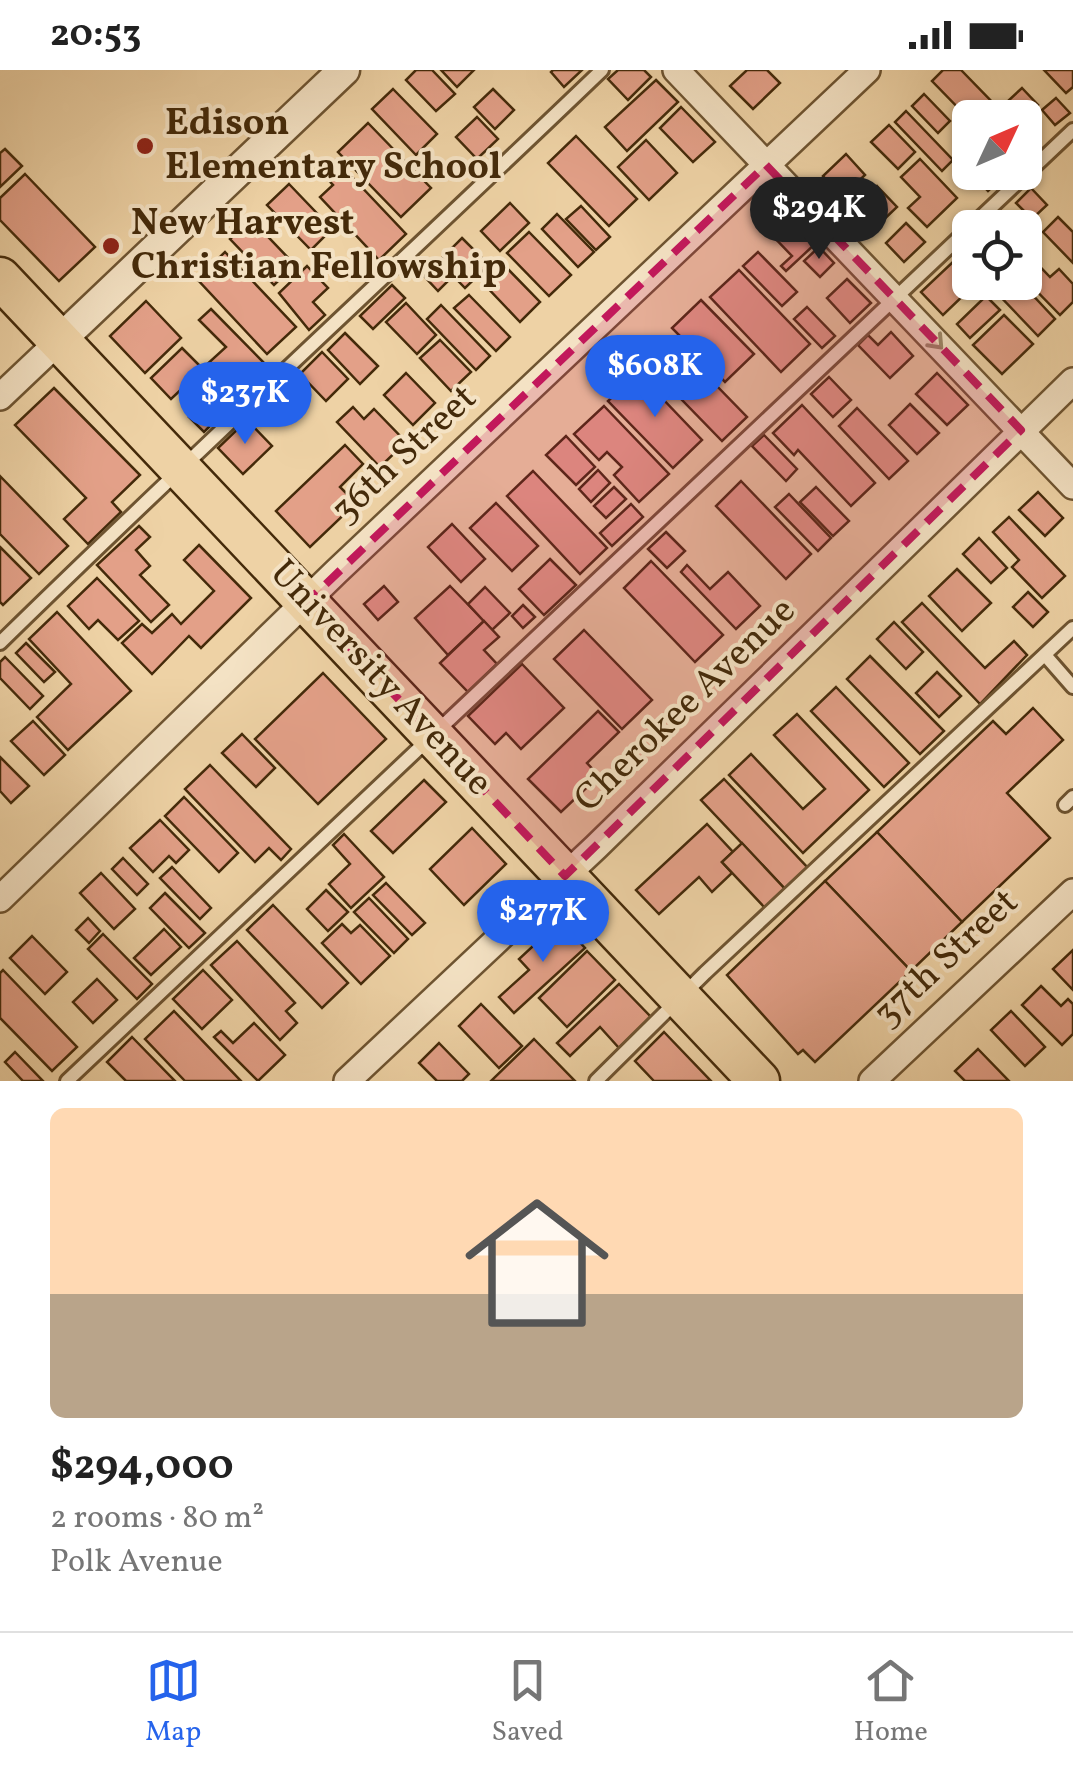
<!DOCTYPE html>
<meta charset="utf-8">
<style>
body{margin:0;font-family:Vollkorn,serif;background:#f2f2f2;color:#222;height:100vh;display:flex;flex-direction:column;font-size:38px;white-space:nowrap}
*{box-sizing:border-box;margin:0}
p{font-size:32px;color:#767676}
.icon{flex:none;width:55px;height:55px;fill:none;stroke:currentColor;stroke-width:2;stroke-linecap:round;stroke-linejoin:round}
.map{position:relative;height:1011px;overflow:hidden}
.panel{display:flex;flex-direction:column;background:#fff;flex:1}
.panel>*{flex:none}
.needle{width:65px;rotate:46deg}
.buttons{position:absolute;left:952px;top:30px;display:grid;gap:20px}
.buttons a{display:grid;place-items:center;width:90px;height:90px;border-radius:15px;background:#fff;box-shadow:0 2px 8px #0004;font-size:50px}
.price{position:absolute;translate:-50% -85px;padding:0 22px;border-radius:35px;background:#2563eb;color:#fff;font-size:32px;line-height:65px;filter:drop-shadow(0 2px 5px #0008)}
.price::after{content:'';position:absolute;left:50%;top:60px;width:30px;height:22px;margin-left:-15px;background:inherit;clip-path:polygon(0 0,100% 0,50% 100%)}
.price.on{background:#222;color:#fff}
ul{padding:0;list-style:none}
li{display:grid;align-content:center;gap:20px;height:530px;padding:0 50px}
li span{display:grid;place-items:center;height:310px;border-radius:15px;color:#555}
li>.icon{margin-inline-start:auto}
span .icon{width:180px;height:180px;fill:#fffc;stroke-width:1}
li b{font-size:42px}
.status{display:flex;justify-content:space-between;align-items:center;height:70px;padding:0 50px;background:#fff;direction:ltr}
.status svg{height:28px;fill:currentColor}
.tabs{display:flex;justify-content:space-around;align-items:center;height:140px;border-top:2px solid #e0e0e0;background:#fff;font-size:28px;color:#767676}
.tabs a{display:grid;justify-items:center;gap:5px}
.tabs .on{color:#2563eb}
.map>svg:first-child{display:block}
</style>
<div class="status"><b>20:53</b><svg viewBox="0 0 49 12"><path d="M0 12V9h3v3zM5 12V6h3v6zM10 12V3h3v9zM15 12V0h3v12zM26 1h20v11H26zM47 4h2v5h-2z"/></svg></div>
<div class="map">
<svg width="1073" height="1011" viewBox="0 0 1073 1011">
<rect width="100%" height="100%" fill="#eed2a5"/>
<filter id="stains"><feTurbulence type="fractalNoise" baseFrequency=".002" numOctaves="4"/><feColorMatrix values="0 0 0 0 .2 0 0 0 0 .09 0 0 0 0 .02 0 0 0 .5 -.17"/></filter>
<radialGradient id="worn" r=".72"><stop offset=".6" stop-color="#630" stop-opacity="0"/><stop offset="1" stop-color="#630" stop-opacity=".3"/></radialGradient>
<g fill="#e3a088" stroke="#442a0a" stroke-width="2.5">
<polygon points="416,0 432,0 455,24 436,41 406,10"/>
<polygon points="441,0 474,0 457,17"/>
<polygon points="553,0 582,0 564,17 551,2"/>
<polygon points="618,0 644,0 651,7 628,30 608,9"/>
<polygon points="747,0 767,0 780,13 753,39 730,16"/>
<polygon points="943,0 961,0 996,36 983,48 970,50 932,11"/>
<polygon points="1044,0 1073,0 1073,17 1066,23"/>
<polygon points="656,10 678,32 627,81 605,57"/>
<polygon points="1022,18 1038,35 1024,47 1008,31"/>
<polygon points="393,19 437,64 416,85 372,39"/>
<polygon points="493,19 514,40 495,59 474,37"/>
<polygon points="924,24 950,51 938,63 912,36"/>
<polygon points="1056,28 1070,43 1055,55 1042,40"/>
<polygon points="681,37 715,72 693,92 660,58"/>
<polygon points="906,41 953,90 942,101 895,52"/>
<polygon points="477,47 498,69 477,89 456,67"/>
<polygon points="368,53 431,118 401,147 338,82"/>
<polygon points="889,55 915,82 898,99 871,72"/>
<polygon points="576,66 637,129 609,156 548,93"/>
<polygon points="646,70 677,103 649,130 618,97"/>
<polygon points="5,79 22,96 0,117 0,83"/>
<polygon points="846,84 865,105 842,127 823,106"/>
<polygon points="920,89 957,128 927,157 908,138 920,127 901,107"/>
<polygon points="336,90 406,164 379,190 320,127 333,115 322,103"/>
<polygon points="978,102 1000,102 1003,107 988,121 974,106"/>
<polygon points="25,104 95,177 59,211 0,150 0,128"/>
<polygon points="289,114 332,159 311,180 267,135"/>
<polygon points="877,116 897,137 873,160 853,139"/>
<polygon points="1031,118 1047,135 1032,149 1016,133"/>
<polygon points="510,133 529,153 500,181 481,161"/>
<polygon points="581,136 610,167 596,180 566,149"/>
<polygon points="557,144 594,182 578,197 542,159"/>
<polygon points="789,147 815,174 786,201 781,196 792,186 771,164"/>
<polygon points="1058,147 1073,162 1073,193 1043,162"/>
<polygon points="251,149 295,195 274,215 230,169"/>
<polygon points="906,153 925,172 904,192 886,173"/>
<polygon points="529,162 571,205 549,226 507,183"/>
<polygon points="462,168 489,195 465,218 439,191"/>
<polygon points="819,177 834,193 820,207 804,191"/>
<polygon points="1025,181 1050,207 1059,199 1073,214 1073,232 1060,245 1025,209"/>
<polygon points="225,182 296,257 267,284 197,209"/>
<polygon points="758,182 797,222 782,236 743,196"/>
<polygon points="955,190 967,203 958,212 967,222 943,245 921,222"/>
<polygon points="503,194 540,232 520,252 483,213"/>
<polygon points="307,196 328,218 313,232 325,245 309,260 279,223"/>
<polygon points="435,196 449,210 438,221 424,206"/>
<polygon points="739,200 810,274 781,302 710,227"/>
<polygon points="847,209 871,233 850,253 827,228"/>
<polygon points="1006,212 1019,222 1025,217 1055,249 1038,266 996,222"/>
<polygon points="392,215 405,228 373,259 360,246"/>
<polygon points="469,225 510,267 496,281 454,238"/>
<polygon points="986,226 1000,240 970,268 957,254"/>
<polygon points="701,230 754,284 725,312 672,258"/>
<polygon points="146,231 181,268 145,303 110,266"/>
<polygon points="406,233 436,265 417,284 386,252"/>
<polygon points="441,235 490,286 476,300 427,249"/>
<polygon points="807,237 835,266 822,278 794,249"/>
<polygon points="211,239 269,298 236,330 204,297 226,277 199,250"/>
<polygon points="1004,245 1033,274 1002,304 973,275"/>
<polygon points="891,262 913,286 890,308 858,275 868,265 878,275"/>
<polygon points="345,263 378,296 360,314 328,280"/>
<polygon points="440,270 471,302 451,321 420,288"/>
<polygon points="674,272 747,347 722,371 649,296"/>
<polygon points="182,278 203,299 171,329 151,308"/>
<polygon points="322,282 348,309 326,331 300,304"/>
<polygon points="406,303 435,333 413,355 384,325"/>
<polygon points="638,303 702,370 673,398 608,331"/>
<polygon points="937,303 968,335 947,355 916,324"/>
<polygon points="829,307 851,330 833,347 811,324"/>
<polygon points="54,318 140,405 112,432 121,442 88,474 64,449 86,428 15,355"/>
<polygon points="910,334 939,363 917,384 889,355"/>
<polygon points="802,335 875,413 851,436 798,380 794,385 773,363"/>
<polygon points="604,336 669,404 639,432 614,405 622,397 607,382 599,390 574,364"/>
<polygon points="353,337 364,349 374,339 406,372 380,397 337,352"/>
<polygon points="197,338 212,354 204,362 189,347"/>
<polygon points="857,338 908,391 889,409 839,356"/>
<polygon points="247,350 272,376 243,404 218,378"/>
<polygon points="764,365 797,399 786,411 752,376"/>
<polygon points="566,366 595,397 576,415 546,385"/>
<polygon points="345,375 363,394 340,417 356,433 310,477 276,441"/>
<polygon points="598,400 610,413 591,432 579,419"/>
<polygon points="533,401 607,478 580,504 507,426"/>
<polygon points="0,406 68,476 39,504 0,464"/>
<polygon points="741,411 811,484 786,509 716,436"/>
<polygon points="614,417 626,429 606,448 594,436"/>
<polygon points="816,417 849,451 833,466 800,432"/>
<polygon points="1038,422 1063,448 1045,466 1019,440"/>
<polygon points="789,424 831,468 818,481 775,437"/>
<polygon points="496,433 538,476 512,501 470,458"/>
<polygon points="631,434 643,447 612,476 600,463"/>
<polygon points="1009,447 1065,506 1042,528 1012,497 1019,490 993,462"/>
<polygon points="452,454 485,489 461,512 428,477"/>
<polygon points="139,456 150,467 136,480 150,496 140,505 169,535 151,552 97,495"/>
<polygon points="666,462 685,481 667,498 648,479"/>
<polygon points="979,468 1007,498 991,513 963,484"/>
<polygon points="199,475 251,528 201,578 189,566 152,604 122,573 142,554 152,563 172,544 181,554 214,521 184,490"/>
<polygon points="0,477 31,508 3,535 0,532"/>
<polygon points="550,489 576,515 544,545 519,519"/>
<polygon points="651,491 723,565 695,592 624,518"/>
<polygon points="687,495 710,519 728,502 760,536 736,559 681,502"/>
<polygon points="957,499 991,533 962,561 929,526"/>
<polygon points="97,508 139,551 118,570 98,550 89,559 68,536"/>
<polygon points="384,516 398,532 378,550 364,534"/>
<polygon points="450,516 484,551 448,585 415,548"/>
<polygon points="485,517 510,543 492,560 468,534"/>
<polygon points="1028,522 1048,542 1033,557 1013,537"/>
<polygon points="922,533 985,598 1014,571 1027,585 980,634 902,552"/>
<polygon points="523,535 535,547 523,558 512,546"/>
<polygon points="57,542 131,621 68,680 37,647 71,614 29,569"/>
<polygon points="484,551 499,567 484,580 497,594 468,622 440,593"/>
<polygon points="894,552 923,582 906,599 877,569"/>
<polygon points="584,560 652,630 622,659 554,589"/>
<polygon points="26,573 55,602 44,612 16,583"/>
<polygon points="870,586 944,661 920,684 847,609"/>
<polygon points="5,587 43,626 30,639 0,608 0,592"/>
<polygon points="522,594 564,638 521,679 506,663 495,674 468,646"/>
<polygon points="937,602 961,626 939,647 916,623"/>
<polygon points="323,603 386,669 318,734 255,669"/>
<polygon points="836,617 909,693 884,717 811,641"/>
<polygon points="1033,638 1063,670 1007,723 1050,768 962,852 877,762 993,651 1006,664"/>
<polygon points="598,641 619,662 587,693 599,706 561,742 528,709"/>
<polygon points="797,644 869,720 803,783 729,705 751,684 803,739 825,719 774,665"/>
<polygon points="33,651 65,685 44,705 11,671"/>
<polygon points="242,664 275,698 256,717 222,683"/>
<polygon points="0,687 29,716 11,733 0,721"/>
<polygon points="210,695 291,779 281,790 269,778 255,792 185,719"/>
<polygon points="724,709 808,798 785,819 701,730"/>
<polygon points="424,710 446,732 393,783 371,761"/>
<polygon points="184,727 238,783 219,802 165,746"/>
<polygon points="160,750 189,780 176,793 169,786 153,802 130,778"/>
<polygon points="707,754 733,782 722,792 732,803 712,822 699,807 659,844 636,820"/>
<polygon points="472,758 506,794 464,835 430,799"/>
<polygon points="877,762 962,852 911,901 825,811"/>
<polygon points="344,764 384,807 351,838 329,814 350,794 333,775"/>
<polygon points="742,773 785,819 765,838 722,792"/>
<polygon points="123,788 148,814 137,825 112,799"/>
<polygon points="172,797 211,838 200,849 160,808"/>
<polygon points="101,803 135,839 114,859 80,823"/>
<polygon points="825,811 911,901 815,992 803,980 798,984 727,905"/>
<polygon points="386,813 425,853 412,865 373,825"/>
<polygon points="326,820 348,842 328,861 307,839"/>
<polygon points="165,823 205,863 189,878 150,838"/>
<polygon points="369,828 408,869 394,883 354,842"/>
<polygon points="273,835 348,913 322,938 247,860"/>
<polygon points="88,848 100,861 89,873 76,860"/>
<polygon points="560,851 585,878 514,943 499,927 529,900 519,889"/>
<polygon points="342,854 351,863 360,855 390,886 361,914 322,873"/>
<polygon points="164,859 181,877 151,905 134,888"/>
<polygon points="103,864 152,914 137,929 88,879"/>
<polygon points="32,866 67,902 45,924 10,888"/>
<polygon points="237,871 295,933 286,941 297,953 280,970 211,895"/>
<polygon points="1073,880 1073,920 1053,899"/>
<polygon points="587,881 615,910 567,957 539,928"/>
<polygon points="3,900 77,977 52,1001 0,948 0,903"/>
<polygon points="203,900 232,930 202,959 173,929"/>
<polygon points="97,909 117,930 93,953 73,932"/>
<polygon points="619,914 651,947 619,978 600,957 570,986 557,973"/>
<polygon points="1041,916 1061,936 1068,929 1073,934 1073,964 1062,975 1022,935"/>
<polygon points="481,934 522,976 499,998 459,956"/>
<polygon points="174,941 241,1011 185,1011 145,969"/>
<polygon points="1011,941 1045,977 1025,996 991,960"/>
<polygon points="254,953 285,985 258,1011 214,967 221,961 233,973"/>
<polygon points="664,962 711,1011 654,1011 635,991"/>
<polygon points="132,967 175,1011 126,1011 107,992"/>
<polygon points="534,969 575,1011 491,1011"/>
<polygon points="439,973 469,1004 462,1011 437,1011 419,993"/>
<polygon points="978,979 1009,1011 965,1011 955,1001"/>
<polygon points="15,982 43,1011 23,1011 5,992"/>
</g>
<g fill="none" stroke-linecap="round" stroke-linejoin="round">
<g stroke="#6e5431" stroke-width="18">
<g id="service">
<path d="M0 573C198 379 402 192 602 0"/>
<polyline points="1045,585 1073,617"/>
<polyline points="1065,735 1073,727"/>
<polyline points="67,1011 1073,60"/>
<polyline points="596,1011 705,903 1073,558"/>
</g>
</g>
<g stroke="#6e5431" stroke-width="30">
<g id="minor">
<polyline points="676,0 1073,416"/>
<polyline points="0,327 60,270"/>
<polyline points="0,829 336,502 867,0"/>
<polyline points="347,1011 596,777 1073,311"/>
<polyline points="872,1011 1073,822"/>
</g>
</g>
<g stroke="#6e5431" stroke-width="35">
<polyline id="tertiary" points="60,270 344,0"/>
</g>
<g stroke="#442a0a" stroke-width="45">
<polyline id="primary" points="0,208 759,1011"/>
</g>
<use href="#service" stroke="#f4e2c4" stroke-width="12"/>
<use href="#minor" stroke="#f4e2c4" stroke-width="25"/>
<use href="#tertiary" stroke="#f4e2c4" stroke-width="30"/>
<use href="#primary" stroke="#eed2a5" stroke-width="40"/>
</g>
<defs><path id="oneway-chevron" d="M-2-3.5L2.5 0L-2 3.5" fill="none" stroke-width="1.6" stroke-linecap="round" stroke-linejoin="round" transform="scale(2.5)"/></defs>
<use stroke="#9c8667" href="#oneway-chevron" transform="translate(937 273) rotate(47)"/>
<path fill="#c2185b" fill-opacity="0.2" stroke="#c2185b" stroke-width="8" stroke-dasharray="20 12" stroke-linejoin="round" d="M766 95 1021 360 565 806 307 532Z"/>
<g fill="#8f2418" stroke="#f4e2c4" stroke-width="4">
<circle cx="145" cy="76" r="10"/>
<circle cx="111" cy="176" r="10"/>
</g>
<g text-anchor="middle" dominant-baseline="central" stroke-width="8" stroke-linejoin="round" paint-order="stroke">
<g font-size="38" font-weight="bold" fill="#442a0a" stroke="#f4e2c4" text-anchor="start">
<text x="165" y="54">Edison<tspan x="165" dy="44">Elementary School</tspan></text>
<text x="131" y="154">New Harvest<tspan x="131" dy="44">Christian Fellowship</tspan></text>
</g>
<g font-size="38" fill="#442a0a" stroke="#f4e2c4">
<text transform="translate(405 385) rotate(-43)">36th Street</text>
<text transform="translate(380 609) rotate(47)">University Avenue</text>
<text transform="translate(686 636) rotate(-44)">Cherokee Avenue</text>
<text transform="translate(947 889) rotate(-43)">37th Street</text>
</g>
</g>
<rect width="100%" height="100%" filter="url(#stains)"/>
<rect width="100%" height="100%" fill="url(#worn)"/>
</svg>
<div class="buttons">
<a><svg class="needle" viewBox="-14 -14 28 28"><path d="M0-13l5 13h-10z" fill="#e53935"/><path d="M0 13l5-13h-10z" fill="#767676"/></svg></a>
<a><svg class="icon" aria-label="locate" viewBox="0 0 24 24"><circle cx="12" cy="12" r="6"/><path d="M12 2v4M12 18v4M2 12h4M18 12h4"/></svg></a>
</div>
<b class="price on" style="left:819px;top:192px">$294K</b>
<b class="price" style="left:655px;top:350px">$608K</b>
<b class="price" style="left:245px;top:377px">$237K</b>
<b class="price" style="left:543px;top:895px">$277K</b>
</div>
<section class="panel">
<ul>
<li><span style="background:linear-gradient(#ffd9b3 60%,#b9a48a 0)"><svg class="icon" aria-label="home" viewBox="0 0 24 24"><path d="M3 11l9-7 9 7M6 9v11h12V9"/></svg></span><div><b>$294,000</b><p>2 rooms · 80 m²</p><p>Polk Avenue</p></div></li>
</ul>
</section>
<nav class="tabs">
<a class="on"><svg class="icon" aria-label="map" viewBox="0 0 24 24"><path d="M3 6l6-2 6 2 6-2v14l-6 2-6-2-6 2zM9 4v14M15 6v14"/></svg>Map</a>
<a><svg class="icon" aria-label="saved" viewBox="0 0 24 24"><path d="M7 4h10v16l-5-4-5 4z"/></svg>Saved</a>
<a><svg class="icon" aria-label="home" viewBox="0 0 24 24"><path d="M3 11l9-7 9 7M6 9v11h12V9"/></svg>Home</a>
</nav>
